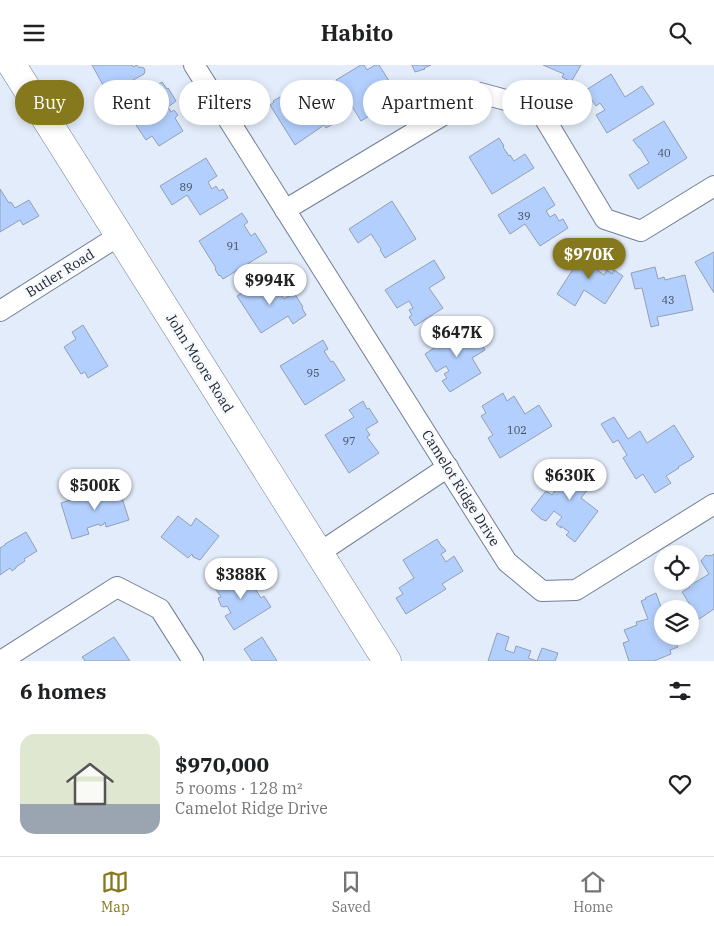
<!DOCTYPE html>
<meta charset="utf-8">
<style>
body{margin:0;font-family:"IBM Plex Serif",serif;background:#f6f6f6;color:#202124;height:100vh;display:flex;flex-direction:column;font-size:19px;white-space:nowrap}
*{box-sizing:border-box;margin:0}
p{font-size:16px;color:#757577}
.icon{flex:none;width:28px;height:28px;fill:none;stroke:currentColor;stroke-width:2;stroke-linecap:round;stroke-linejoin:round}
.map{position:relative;height:596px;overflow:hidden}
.side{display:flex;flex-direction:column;background:#fff;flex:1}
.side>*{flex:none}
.guide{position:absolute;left:15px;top:15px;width:685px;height:45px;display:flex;gap:10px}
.tools{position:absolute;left:654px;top:480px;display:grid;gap:10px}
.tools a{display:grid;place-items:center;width:45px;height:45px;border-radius:50%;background:#fff;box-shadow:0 2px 8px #0003;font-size:25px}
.price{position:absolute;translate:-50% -42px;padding:0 11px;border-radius:18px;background:#fff;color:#222;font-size:16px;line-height:32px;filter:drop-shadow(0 1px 2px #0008)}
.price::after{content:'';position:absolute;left:50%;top:30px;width:15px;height:11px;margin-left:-8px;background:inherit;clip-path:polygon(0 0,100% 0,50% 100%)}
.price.current{background:#86781c;color:#fff}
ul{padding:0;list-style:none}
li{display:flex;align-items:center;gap:15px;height:125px;padding:0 20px}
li+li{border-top:1px solid #e0e0e0}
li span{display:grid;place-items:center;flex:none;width:140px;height:100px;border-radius:15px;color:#555}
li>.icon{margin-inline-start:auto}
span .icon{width:60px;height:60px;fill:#fffc;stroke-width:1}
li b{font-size:21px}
h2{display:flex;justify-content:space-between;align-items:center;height:60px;padding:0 20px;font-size:21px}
.tag{padding:0 18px;border-radius:22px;background:#fff;box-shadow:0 2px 8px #0003;font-size:18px;line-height:45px}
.tag.current{background:#86781c;color:#fff}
header{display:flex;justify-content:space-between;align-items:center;height:65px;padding:0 20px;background:#fff;font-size:22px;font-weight:800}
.tabs{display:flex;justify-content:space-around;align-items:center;height:70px;border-top:1px solid #e0e0e0;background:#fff;font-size:14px;color:#757577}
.tabs a{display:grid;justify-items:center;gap:2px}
.tabs .current{color:#86781c}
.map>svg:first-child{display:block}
</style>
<header><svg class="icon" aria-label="menu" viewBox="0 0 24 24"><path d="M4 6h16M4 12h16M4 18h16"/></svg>Habito<svg class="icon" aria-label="search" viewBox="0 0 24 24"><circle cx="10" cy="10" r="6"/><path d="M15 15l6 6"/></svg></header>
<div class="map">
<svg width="714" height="596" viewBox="0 0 714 596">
<rect width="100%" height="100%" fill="#e3ecfa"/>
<g fill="#b3cffd" stroke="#929fb5">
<polygon points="92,0 132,0 133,2 137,0 139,3 140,2 144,3 145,6 144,9 108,29"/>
<polygon points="361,0 364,0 367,5 375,0 379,0 393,22 380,31 382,34 376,37 374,34 368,38 374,48 361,56 336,15"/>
<polygon points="412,0 431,0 424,3 425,4 415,7"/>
<polygon points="543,0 581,0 571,17 562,12 564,9"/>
<polygon points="611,9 625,32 642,21 654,39 607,68 596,50 605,45 600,38 596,41 591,34 588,36 583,27"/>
<polygon points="309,16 335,58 326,63 324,60 295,80 270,40 274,37 273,36 280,32 281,33"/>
<polygon points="162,17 167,24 168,23 176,36 168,42 171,47 174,45 178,50 175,53 183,66 159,81 152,71 146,75 128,48 153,33 148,26"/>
<polygon points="664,56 687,93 638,124 629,110 649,98 640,83 639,83 633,75"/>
<polygon points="499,73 504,81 503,82 509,91 510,90 514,96 525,89 534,103 492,129 469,92"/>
<polygon points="206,93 217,111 208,117 212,124 216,121 219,126 223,124 228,133 200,150 187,130 172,140 160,121"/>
<polygon points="544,122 555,140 546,146 550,152 555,149 559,156 563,154 568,163 540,181 525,159 510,169 498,150"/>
<polygon points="0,124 9,138 11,137 15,143 29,135 39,151 23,160 20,155 0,167"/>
<polygon points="392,136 416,174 385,193 380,185 381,184 371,169 358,178 349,164"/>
<polygon points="242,148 248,157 244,160 251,171 255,168 267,187 223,214 220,210 219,211 215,204 216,203 199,176"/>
<polygon points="586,184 604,196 597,205 604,210 607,205 612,209 614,205 623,211 605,239 584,225 575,241 557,229"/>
<polygon points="714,187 714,228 695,197"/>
<polygon points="434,195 445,213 429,223 443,243 415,261 409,252 412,250 409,245 413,243 409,236 397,243 385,225"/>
<polygon points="655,202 658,214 664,212 665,215 685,210 693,245 657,252 659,260 651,262 642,223 635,224 631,208"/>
<polygon points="268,212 278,231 281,230 284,234 294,228 303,242 302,243 306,250 293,259 288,251 261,268 237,231"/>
<polygon points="83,260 108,301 88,313 85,307 81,309 64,282 76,274 72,267"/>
<polygon points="470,260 485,285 472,293 481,308 450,327 442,316 447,313 444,309 449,306 446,301 436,307 425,289"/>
<polygon points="323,275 328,284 324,286 331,297 333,296 345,315 305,340 280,301"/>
<polygon points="503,328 507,336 514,331 525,349 539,340 552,361 500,393 488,373 493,370 481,351 486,348 482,341"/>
<polygon points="363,336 367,344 369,343 378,357 366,364 370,370 367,372 379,388 349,408 325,370 354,352 349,345"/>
<polygon points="614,352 628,374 640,366 647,378 674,360 694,392 691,393 692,394 678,402 679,403 666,411 671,418 655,428 643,409 636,414 623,393 627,390 618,375 613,378 601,359"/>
<polygon points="580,394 600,409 581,433 598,446 575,477 566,470 569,467 561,461 561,463 556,459 562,452 554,446 546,456 541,454 531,445 546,426 552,430"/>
<polygon points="118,420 129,455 106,462 105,457 104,458 104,459 100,461 99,459 87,463 89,469 72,474 61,438"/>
<polygon points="178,451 191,461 196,453 219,471 200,495 193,492 192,489 188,493 161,472"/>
<polygon points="26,467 37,486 24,494 25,496 16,502 16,503 12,506 10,503 0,510 0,483 5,480 5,479"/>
<polygon points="437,474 442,482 443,482 446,486 441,489 446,497 454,491 463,506 442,519 446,524 406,549 396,533 403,529 399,523 414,513 403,495"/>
<polygon points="714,489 714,544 699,554 682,527 690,522 689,521 709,509 701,496 706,490 708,491 710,490 711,491"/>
<polygon points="243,505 261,533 264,531 271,542 234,565 225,551 231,548 227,541 224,542 221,541 218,533 221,532 215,523"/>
<polygon points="656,528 662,545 662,571 673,571 678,582 670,585 671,589 654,596 629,596 623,578 629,576 624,565 637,560 636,557 648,554 641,536 646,534 645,533"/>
<polygon points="497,568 509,572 505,585 514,588 516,581 531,586 528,593 537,596 542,583 558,588 555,596 488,596"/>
<polygon points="114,572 130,596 85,596 82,592"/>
<polygon points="262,572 277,596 252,596 244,584"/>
</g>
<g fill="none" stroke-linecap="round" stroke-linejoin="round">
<g stroke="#727f94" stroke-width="22">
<g id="street">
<polyline points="194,0 507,497 542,526 576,525 714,439"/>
<polyline points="285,145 480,28 539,44 605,154 641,166 714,121"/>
<polyline points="0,246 120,170"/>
<polyline points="319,488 448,402"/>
<polyline points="1,596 117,522 160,544 193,596"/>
</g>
</g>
<g stroke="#727f94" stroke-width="29">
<polyline id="secondary" points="12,0 387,596"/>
</g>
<use href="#street" stroke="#fff" stroke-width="20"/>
<use href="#secondary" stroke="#fff" stroke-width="28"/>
</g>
<g text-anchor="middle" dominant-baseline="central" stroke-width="5" stroke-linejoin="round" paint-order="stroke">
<g font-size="11" fill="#424d5f">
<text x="664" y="88">40</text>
<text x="186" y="122">89</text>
<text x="524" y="151">39</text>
<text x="233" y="181">91</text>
<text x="668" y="235">43</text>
<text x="313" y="308">95</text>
<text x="517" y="365">102</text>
<text x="349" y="376">97</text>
</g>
<g font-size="14" fill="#1d222a" stroke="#f6f9fe">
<text transform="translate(60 208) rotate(-32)">Butler Road</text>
<text transform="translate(200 298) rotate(58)">John Moore Road</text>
<text transform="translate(461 423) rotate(58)">Camelot Ridge Drive</text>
</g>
</g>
</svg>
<div class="tools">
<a><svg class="icon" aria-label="locate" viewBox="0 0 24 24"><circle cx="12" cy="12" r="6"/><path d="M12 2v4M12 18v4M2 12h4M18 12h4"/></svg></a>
<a><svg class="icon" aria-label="layers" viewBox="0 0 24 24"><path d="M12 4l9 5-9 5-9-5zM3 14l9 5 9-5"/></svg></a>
</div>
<b class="price current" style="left:589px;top:215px">$970K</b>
<b class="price" style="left:270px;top:241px">$994K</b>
<b class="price" style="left:457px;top:293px">$647K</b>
<b class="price" style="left:570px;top:436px">$630K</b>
<b class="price" style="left:95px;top:446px">$500K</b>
<b class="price" style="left:241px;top:535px">$388K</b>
<div class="guide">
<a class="tag current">Buy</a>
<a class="tag">Rent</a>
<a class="tag">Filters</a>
<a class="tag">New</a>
<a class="tag">Apartment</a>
<a class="tag">House</a>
</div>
</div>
<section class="side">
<h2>6 homes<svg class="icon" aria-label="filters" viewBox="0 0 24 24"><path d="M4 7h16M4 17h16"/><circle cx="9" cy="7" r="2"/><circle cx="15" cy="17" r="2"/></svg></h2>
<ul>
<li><span style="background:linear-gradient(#dfe7d0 70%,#9aa5b1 0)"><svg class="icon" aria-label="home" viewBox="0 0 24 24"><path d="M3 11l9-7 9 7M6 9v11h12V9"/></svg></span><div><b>$970,000</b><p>5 rooms · 128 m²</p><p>Camelot Ridge Drive</p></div><svg class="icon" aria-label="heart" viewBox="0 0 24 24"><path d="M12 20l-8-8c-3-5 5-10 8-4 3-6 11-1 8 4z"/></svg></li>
</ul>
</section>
<nav class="tabs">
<a class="current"><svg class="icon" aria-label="map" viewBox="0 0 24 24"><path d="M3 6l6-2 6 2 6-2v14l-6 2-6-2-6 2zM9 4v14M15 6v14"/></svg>Map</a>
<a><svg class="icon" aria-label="saved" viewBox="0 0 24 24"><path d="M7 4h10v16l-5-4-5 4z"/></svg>Saved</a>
<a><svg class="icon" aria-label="home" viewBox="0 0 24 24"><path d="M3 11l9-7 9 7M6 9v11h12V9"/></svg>Home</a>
</nav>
